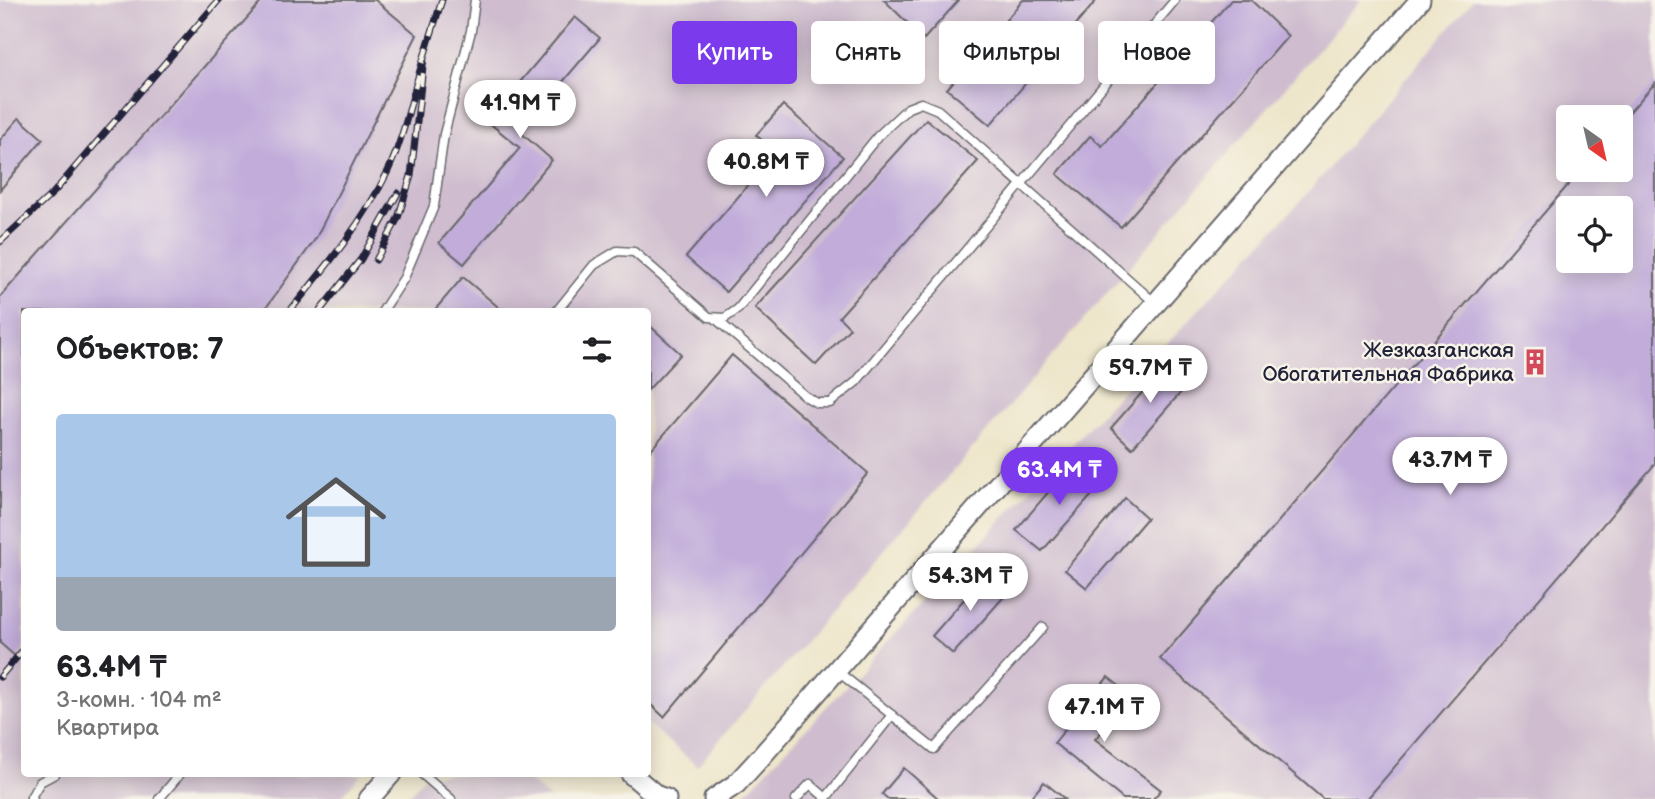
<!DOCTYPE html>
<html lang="ru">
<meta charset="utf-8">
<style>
body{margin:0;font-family:"Balsamiq Sans",sans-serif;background:#f2f2f2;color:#202124;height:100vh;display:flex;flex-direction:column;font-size:26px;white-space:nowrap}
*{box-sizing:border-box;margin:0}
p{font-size:23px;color:#757577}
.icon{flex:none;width:38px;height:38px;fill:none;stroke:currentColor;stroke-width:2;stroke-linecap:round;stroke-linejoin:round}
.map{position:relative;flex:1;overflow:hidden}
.sheet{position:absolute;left:21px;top:308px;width:630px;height:469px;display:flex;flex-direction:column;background:#fff;border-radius:7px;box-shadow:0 4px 18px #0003}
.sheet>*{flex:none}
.hud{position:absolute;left:672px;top:21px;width:665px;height:63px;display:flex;gap:14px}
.needle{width:46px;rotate:146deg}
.buttons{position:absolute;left:1556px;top:105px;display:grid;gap:14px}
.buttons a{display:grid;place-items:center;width:77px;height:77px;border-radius:7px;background:#fff;box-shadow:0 4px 18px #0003;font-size:35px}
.price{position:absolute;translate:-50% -60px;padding:0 16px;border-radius:24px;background:#fff;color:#222;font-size:23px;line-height:46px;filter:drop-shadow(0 2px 4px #0008)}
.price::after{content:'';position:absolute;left:50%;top:42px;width:21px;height:16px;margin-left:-10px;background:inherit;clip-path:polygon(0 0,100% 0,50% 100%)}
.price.current{background:#7c3aed;color:#fff}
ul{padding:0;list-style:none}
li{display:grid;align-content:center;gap:14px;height:371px;padding:0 35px}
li+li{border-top:2px solid #e0e0e0}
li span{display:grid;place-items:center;height:217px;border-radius:7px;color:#555}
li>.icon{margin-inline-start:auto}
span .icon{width:126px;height:126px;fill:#fffc;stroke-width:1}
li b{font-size:30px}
h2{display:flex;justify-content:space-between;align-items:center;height:84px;padding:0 35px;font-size:30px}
.chip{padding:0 24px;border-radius:7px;background:#fff;box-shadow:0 4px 18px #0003;font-size:24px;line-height:63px}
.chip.current{background:#7c3aed;color:#fff}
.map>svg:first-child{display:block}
</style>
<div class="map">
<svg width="1655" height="799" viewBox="0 0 1655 799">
<rect width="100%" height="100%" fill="#f7f3e8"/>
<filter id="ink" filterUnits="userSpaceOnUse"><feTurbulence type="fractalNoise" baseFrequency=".0143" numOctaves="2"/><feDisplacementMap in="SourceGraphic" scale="14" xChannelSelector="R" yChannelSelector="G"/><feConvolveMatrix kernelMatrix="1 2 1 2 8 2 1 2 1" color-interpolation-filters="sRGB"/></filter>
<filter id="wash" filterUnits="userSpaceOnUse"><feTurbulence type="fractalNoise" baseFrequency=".00686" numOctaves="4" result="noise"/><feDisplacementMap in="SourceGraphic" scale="28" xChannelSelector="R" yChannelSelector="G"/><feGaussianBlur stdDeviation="1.57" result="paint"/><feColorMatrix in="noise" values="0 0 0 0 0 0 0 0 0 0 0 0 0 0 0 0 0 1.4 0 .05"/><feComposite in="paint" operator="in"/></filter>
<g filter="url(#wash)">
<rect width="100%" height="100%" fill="#eee6cb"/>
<g fill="#cfbdcf" fill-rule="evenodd">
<polygon points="0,0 1361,0 697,766 648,724 648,312 24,312 24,774 361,774 339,799 0,799"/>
<path d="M1473 0H1655V799H740L1298 204ZM1568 117H1620V170H1568ZM1568 208H1620V261H1568Z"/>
<polygon points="427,774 521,774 550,799 405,799"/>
</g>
<g id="blocks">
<g fill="#c1acda" fill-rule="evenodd">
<polygon points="263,0 375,0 417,35 316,238 263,312 24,312 24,645 16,657 0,643 0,297"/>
<polygon points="884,0 959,0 924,39"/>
<polygon points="1023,0 1097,0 990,125 947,89"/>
<polygon points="1231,0 1251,0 1288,36 1121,227 1057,174 1090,136 1102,146"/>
<polygon points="575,17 600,38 520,132 552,160 464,264 439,243 520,148 487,121"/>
<path d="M1655 83V464L1367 799H1323L1160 659 1581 170H1620V123ZM1568 208H1620V261H1568Z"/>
<polygon points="783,105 843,157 726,292 686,257 776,153 756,135"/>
<polygon points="19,118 43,139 0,190 0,140"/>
<polygon points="926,119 978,161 839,317 850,328 816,365 755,308"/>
<polygon points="463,277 504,312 433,312"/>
<polygon points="648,324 681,354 648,390"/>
<polygon points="732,355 868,473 664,717 648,702 648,453"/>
<polygon points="1168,363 1190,382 1132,448 1111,428"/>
<polygon points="1074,462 1101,485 1042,551 1016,530"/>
<polygon points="1125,498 1147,518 1087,588 1065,570"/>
<polygon points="987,573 1009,591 953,654 932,636"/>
<polygon points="1108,677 1133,697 1095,739 1161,790 1153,799 1123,799 1054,743"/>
<polygon points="904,768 939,799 888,799 882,794"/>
<polygon points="1044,782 1065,799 1030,799"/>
</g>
</g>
</g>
<g filter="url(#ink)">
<use href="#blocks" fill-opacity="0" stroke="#69676d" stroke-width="2"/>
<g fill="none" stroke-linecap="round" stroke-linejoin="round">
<g stroke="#69676d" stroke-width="11">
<g id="service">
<polyline points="382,312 404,278 434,206 444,134 471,31 475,0"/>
<polyline points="556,312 594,265 617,251 634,252 709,317 725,318 738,309 878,136 908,108 921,103 938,110 1155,303"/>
<polyline points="716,319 805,396 817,403 830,403 856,382 1175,0"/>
<polyline points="836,670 934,749 1043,627"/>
<polyline points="422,774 451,799"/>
<polyline points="33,799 31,797 40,782 55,774"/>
<polyline points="159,799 180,774"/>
<polyline points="796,799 810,784 826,798 892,715"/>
</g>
</g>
<g stroke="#69676d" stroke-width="23">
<g id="tertiary">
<polyline points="631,774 657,796 666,799"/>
<polyline points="369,799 391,774"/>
<polyline points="714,799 736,784 760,758 1420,0"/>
</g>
</g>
<use href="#service" stroke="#fff" stroke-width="8"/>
<use href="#tertiary" stroke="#fff" stroke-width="19"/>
<g stroke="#22223b" stroke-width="7">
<g id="rail">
<polyline points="0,242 54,192 219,0"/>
<polyline points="376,260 398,218 411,176 424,57 442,0"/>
<path d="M289 312C326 267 363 223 388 171 405 135 412 94 424 57"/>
<polyline points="319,312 361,259 398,193"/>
<polyline points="0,677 24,649"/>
</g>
</g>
<use href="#rail" stroke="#f7f3e8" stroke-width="4.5" stroke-dasharray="13" stroke-linecap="butt"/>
</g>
</g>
<defs>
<g id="building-bare" transform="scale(2.1)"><path d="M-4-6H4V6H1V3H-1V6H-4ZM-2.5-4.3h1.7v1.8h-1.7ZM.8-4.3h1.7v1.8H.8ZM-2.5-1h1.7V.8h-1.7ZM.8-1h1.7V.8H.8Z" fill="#d1495b" stroke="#f7f3e8" stroke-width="2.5" paint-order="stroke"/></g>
</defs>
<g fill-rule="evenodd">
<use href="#building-bare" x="1535" y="362"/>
</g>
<g text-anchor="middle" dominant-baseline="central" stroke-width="5" stroke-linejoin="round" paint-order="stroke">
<g font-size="21" fill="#22223b" stroke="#f7f3e8" text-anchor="end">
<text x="1514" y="350">Жезказганская<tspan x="1514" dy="24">Обогатительная Фабрика</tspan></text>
</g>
</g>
</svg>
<div class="buttons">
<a><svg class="needle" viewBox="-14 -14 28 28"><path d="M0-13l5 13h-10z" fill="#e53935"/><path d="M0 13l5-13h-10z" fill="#757577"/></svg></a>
<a><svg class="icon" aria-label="locate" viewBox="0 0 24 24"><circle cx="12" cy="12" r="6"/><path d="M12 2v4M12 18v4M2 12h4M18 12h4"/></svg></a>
</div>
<b class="price" style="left:520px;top:140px">41.9M ₸</b>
<b class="price" style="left:766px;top:199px">40.8M ₸</b>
<b class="price" style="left:1150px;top:405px">59.7M ₸</b>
<b class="price" style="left:1450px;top:497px">43.7M ₸</b>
<b class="price current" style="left:1059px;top:507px">63.4M ₸</b>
<b class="price" style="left:970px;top:613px">54.3M ₸</b>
<b class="price" style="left:1104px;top:744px">47.1M ₸</b>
<div class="hud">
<a class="chip current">Купить</a>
<a class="chip">Снять</a>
<a class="chip">Фильтры</a>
<a class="chip">Новое</a>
</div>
<section class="sheet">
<h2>Объектов: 7<svg class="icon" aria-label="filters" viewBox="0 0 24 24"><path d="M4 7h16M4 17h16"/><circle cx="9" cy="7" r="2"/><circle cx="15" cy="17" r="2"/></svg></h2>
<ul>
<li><span style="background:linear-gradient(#a9c7e8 75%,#9aa5b1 0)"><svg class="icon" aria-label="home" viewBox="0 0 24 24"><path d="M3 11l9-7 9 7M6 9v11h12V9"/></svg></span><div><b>63.4M ₸</b><p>3-комн. · 104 m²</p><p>Квартира</p></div></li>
</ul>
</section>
</div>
